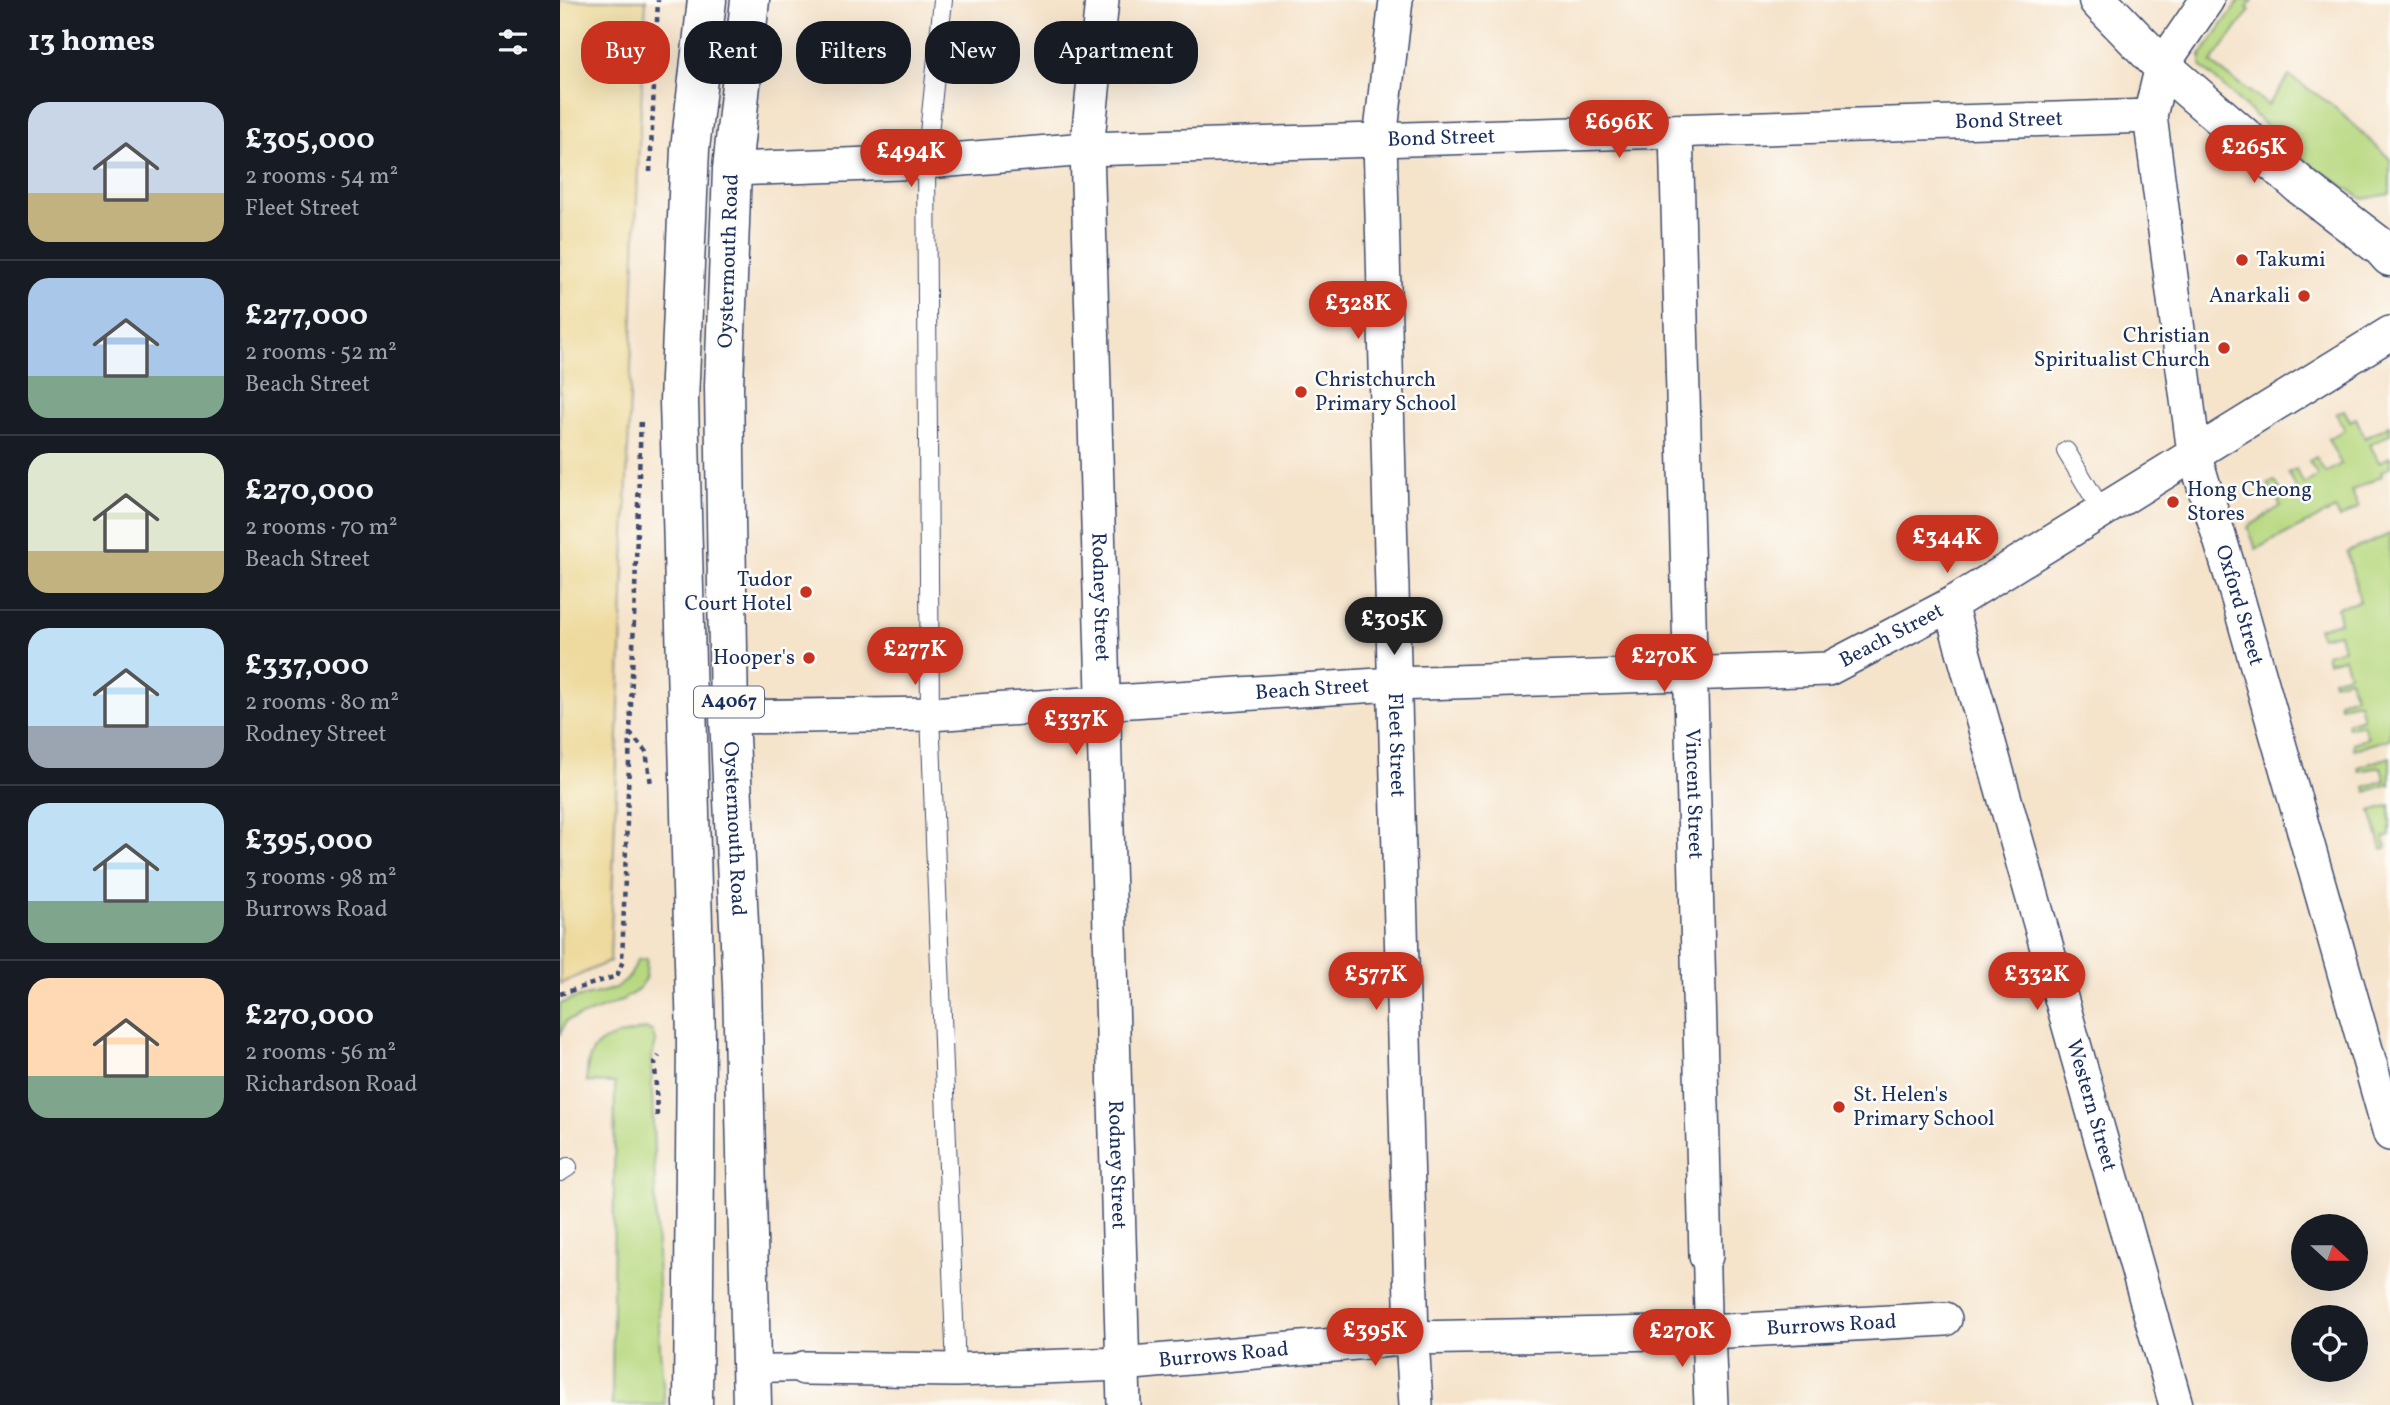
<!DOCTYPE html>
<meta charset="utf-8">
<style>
body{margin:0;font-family:Vollkorn,serif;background:#242831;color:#f1f3f6;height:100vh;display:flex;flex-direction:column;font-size:26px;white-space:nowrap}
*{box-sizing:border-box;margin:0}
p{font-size:23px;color:#9ea1a6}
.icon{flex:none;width:38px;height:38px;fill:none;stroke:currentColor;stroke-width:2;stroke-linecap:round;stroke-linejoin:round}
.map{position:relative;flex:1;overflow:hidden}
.drawer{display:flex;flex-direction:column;background:#171b24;width:560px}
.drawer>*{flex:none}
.guide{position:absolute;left:21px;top:21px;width:665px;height:63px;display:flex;gap:14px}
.needle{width:46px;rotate:111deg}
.buttons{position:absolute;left:1731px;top:1214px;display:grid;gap:14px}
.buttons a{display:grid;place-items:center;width:77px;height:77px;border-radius:50%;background:#171b24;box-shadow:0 7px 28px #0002;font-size:35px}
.price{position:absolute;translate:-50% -60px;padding:0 16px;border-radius:24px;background:#c8321e;color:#fff;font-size:23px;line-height:46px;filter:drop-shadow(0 2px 4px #0008)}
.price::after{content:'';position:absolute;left:50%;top:42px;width:21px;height:16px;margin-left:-10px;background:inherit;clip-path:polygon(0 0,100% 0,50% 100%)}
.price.selected{background:#222;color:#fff}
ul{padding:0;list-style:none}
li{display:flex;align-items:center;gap:21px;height:175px;padding:0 28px}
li+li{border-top:2px solid #363941}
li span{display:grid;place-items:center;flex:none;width:196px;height:140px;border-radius:21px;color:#555}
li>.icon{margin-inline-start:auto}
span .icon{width:84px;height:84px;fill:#fffc;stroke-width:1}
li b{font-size:30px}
h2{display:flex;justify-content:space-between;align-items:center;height:84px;padding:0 28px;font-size:30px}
.chip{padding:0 24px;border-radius:28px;background:#171b24;box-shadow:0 7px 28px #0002;font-size:24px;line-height:63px}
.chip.selected{background:#c8321e;color:#fff}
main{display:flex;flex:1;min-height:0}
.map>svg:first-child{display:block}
</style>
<main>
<section class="drawer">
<h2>13 homes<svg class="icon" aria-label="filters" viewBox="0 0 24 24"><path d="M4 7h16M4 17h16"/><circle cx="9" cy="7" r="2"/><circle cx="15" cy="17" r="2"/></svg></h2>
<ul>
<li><span style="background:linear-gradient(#c9d6e8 65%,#c2b280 0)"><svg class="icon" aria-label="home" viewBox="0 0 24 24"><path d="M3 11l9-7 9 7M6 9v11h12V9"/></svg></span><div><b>£305,000</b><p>2 rooms · 54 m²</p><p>Fleet Street</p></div></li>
<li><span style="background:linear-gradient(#a9c7e8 70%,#7fa58c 0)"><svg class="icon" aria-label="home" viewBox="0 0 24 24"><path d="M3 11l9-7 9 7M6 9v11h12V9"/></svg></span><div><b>£277,000</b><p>2 rooms · 52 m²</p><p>Beach Street</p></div></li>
<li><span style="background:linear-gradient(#dfe7d0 70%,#c2b280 0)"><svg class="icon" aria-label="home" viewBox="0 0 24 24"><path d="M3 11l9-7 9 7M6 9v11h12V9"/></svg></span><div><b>£270,000</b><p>2 rooms · 70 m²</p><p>Beach Street</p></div></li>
<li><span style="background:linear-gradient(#bfe0f5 70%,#9aa5b1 0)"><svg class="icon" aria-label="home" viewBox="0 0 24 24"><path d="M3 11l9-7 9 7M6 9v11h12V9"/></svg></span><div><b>£337,000</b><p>2 rooms · 80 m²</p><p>Rodney Street</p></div></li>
<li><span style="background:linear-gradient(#bfe0f5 70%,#7fa58c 0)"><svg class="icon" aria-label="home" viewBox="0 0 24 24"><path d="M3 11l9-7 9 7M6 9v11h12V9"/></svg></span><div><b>£395,000</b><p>3 rooms · 98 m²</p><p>Burrows Road</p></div></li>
<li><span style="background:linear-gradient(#ffd9b3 70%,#7fa58c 0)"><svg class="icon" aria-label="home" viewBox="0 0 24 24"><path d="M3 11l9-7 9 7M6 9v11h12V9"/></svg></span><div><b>£270,000</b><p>2 rooms · 56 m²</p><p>Richardson Road</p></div></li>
</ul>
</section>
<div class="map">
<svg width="1830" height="1405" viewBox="0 0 1830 1405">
<rect width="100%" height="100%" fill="#fdfcf7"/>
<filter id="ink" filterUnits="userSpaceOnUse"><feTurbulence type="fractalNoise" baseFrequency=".0143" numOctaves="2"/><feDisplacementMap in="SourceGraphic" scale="14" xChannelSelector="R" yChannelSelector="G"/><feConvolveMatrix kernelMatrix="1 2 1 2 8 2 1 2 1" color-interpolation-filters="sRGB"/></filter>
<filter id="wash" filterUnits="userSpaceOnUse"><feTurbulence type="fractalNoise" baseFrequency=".00686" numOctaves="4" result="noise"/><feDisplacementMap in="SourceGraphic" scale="28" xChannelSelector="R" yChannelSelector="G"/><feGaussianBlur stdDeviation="1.57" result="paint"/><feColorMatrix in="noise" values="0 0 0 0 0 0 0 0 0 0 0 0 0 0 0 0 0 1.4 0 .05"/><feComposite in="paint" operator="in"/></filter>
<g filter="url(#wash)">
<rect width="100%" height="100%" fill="#f5e3ca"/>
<g fill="#b7d87f" stroke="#69846e" stroke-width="2">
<polygon points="1680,0 1693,0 1687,8 1690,10 1651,63 1708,105 1729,76 1771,104 1830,159 1830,194 1803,199 1740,157 1641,66 1641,55"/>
<polygon points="1784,410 1790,421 1796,418 1805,438 1830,425 1830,434 1810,445 1819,462 1830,457 1830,467 1821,472 1822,476 1791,491 1799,507 1780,518 1775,509 1696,549 1688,527 1721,506 1708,484 1715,481 1724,496 1737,489 1728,473 1736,469 1744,484 1758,476 1749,461 1756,457 1765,473 1781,464 1768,439 1785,430 1776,414"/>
<polygon points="1830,534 1830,739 1794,749 1793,743 1808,738 1803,724 1788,728 1787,723 1803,718 1799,702 1780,706 1779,701 1795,696 1790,679 1774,683 1773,679 1789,674 1784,658 1768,662 1766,654 1783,649 1779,633 1761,637 1758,628 1780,622 1777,608 1800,601 1787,552"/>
<polygon points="1830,757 1830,786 1829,784 1806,792 1805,787 1825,780 1821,767 1799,771 1798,767"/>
<polygon points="1830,805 1830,836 1824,838 1826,848 1822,849 1811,811"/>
<path d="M87 959C86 966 87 975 84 981 75 1001 26 1014 6 1021L0 1035V1004C30 988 66 1001 77 960Z"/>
<path d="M85 1029 92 1031 96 1043 91 1058 100 1350 105 1405H52L55 1083 27 1082C25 1037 49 1039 85 1029Z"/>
</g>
<polygon fill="#eeda9e" stroke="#84847e" stroke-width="2" points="0,0 86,0 78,169 50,961 0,984"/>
</g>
<g filter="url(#ink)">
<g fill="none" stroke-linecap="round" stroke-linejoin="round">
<g stroke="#3c4a6e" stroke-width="20">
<g id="service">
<polyline points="383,0 366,162 370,714 396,1370"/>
<polyline points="1506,451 1542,511"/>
<polyline points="0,1172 8,1167"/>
</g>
</g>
<g stroke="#3c4a6e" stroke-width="29">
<g id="pedestrian">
<polyline points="1146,1256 1148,1332"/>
<polyline points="192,1369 244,1368"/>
</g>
</g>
<g stroke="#3c4a6e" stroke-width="36">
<g id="minor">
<path id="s1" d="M542 0 527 149 564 1405"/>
<path id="s2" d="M836 0 820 140 852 1338 856 1405"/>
<path id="s3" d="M1647 0 1602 66 1590 116 1634 453 1678 599 1830 1134"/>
<path id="s4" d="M1116 131 1146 1256"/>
<path id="s5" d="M172 169 366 162 527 149 1590 116"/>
<path id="s6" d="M1390 605 1616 1405"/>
<path id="s7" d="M169 717 370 714 834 684 1268 669 1390 605 1830 333"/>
<polyline points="1148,1332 1151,1405"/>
<path id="s8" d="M244 1368 396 1370 562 1364 852 1338 1148 1332 1385 1319"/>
</g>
</g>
<g stroke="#3c4a6e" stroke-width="41">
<polyline id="secondary" points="1538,0 1602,66 1741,186 1822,248 1830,257"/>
</g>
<g stroke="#3c4a6e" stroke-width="41">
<g id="primary">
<path id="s9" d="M190 0 172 169 164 386 169 717 182 985 192 1405"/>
<polyline points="133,1405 136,1038 119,401 130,149 147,0"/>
</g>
</g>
<g stroke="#3c4a6e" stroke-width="4.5" stroke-dasharray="5 5" stroke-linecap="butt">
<polyline points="90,172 98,0"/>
<polyline points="70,733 86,752 91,784"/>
<polyline points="0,994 57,976 62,963 81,418"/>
<polyline points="97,1116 95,1062 99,1056"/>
</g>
<use href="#service" stroke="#fff" stroke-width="18"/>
<use href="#pedestrian" stroke="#fff" stroke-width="26"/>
<use href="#minor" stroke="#fff" stroke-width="33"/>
<use href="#secondary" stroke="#fff" stroke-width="38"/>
<use href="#primary" stroke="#fff" stroke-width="38"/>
</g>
</g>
<g fill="#c8321e" stroke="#fdfcf7" stroke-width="2.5">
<circle cx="1682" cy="260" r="7"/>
<circle cx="1744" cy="296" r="7"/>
<circle cx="1664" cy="348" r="7"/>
<circle cx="741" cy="392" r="7"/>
<circle cx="1613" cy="502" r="7"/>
<circle cx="246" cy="592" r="7"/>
<circle cx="249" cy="658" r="7"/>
<circle cx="1279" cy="1107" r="7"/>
</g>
<g text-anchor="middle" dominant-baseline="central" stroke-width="5" stroke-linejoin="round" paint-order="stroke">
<rect fill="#fdfcf7" stroke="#5f6c8c" stroke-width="2" x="134" y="686.5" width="70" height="31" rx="5"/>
<g font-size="19" font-weight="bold" fill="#1b2f5e">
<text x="169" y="702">A4067</text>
</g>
<g font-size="21" fill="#1b2f5e" stroke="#fdfcf7">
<text stroke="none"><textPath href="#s5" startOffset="1278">Bond Street</textPath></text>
<text stroke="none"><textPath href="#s5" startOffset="710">Bond Street</textPath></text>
<text transform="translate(169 261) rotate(-88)">Oystermouth Road</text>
<text stroke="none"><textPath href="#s1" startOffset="598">Rodney Street</textPath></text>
<text stroke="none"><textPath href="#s3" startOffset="630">Oxford Street</textPath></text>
<text stroke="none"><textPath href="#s7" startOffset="1172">Beach Street</textPath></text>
<text stroke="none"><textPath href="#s7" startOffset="584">Beach Street</textPath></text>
<text stroke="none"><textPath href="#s2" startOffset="746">Fleet Street</textPath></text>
<text stroke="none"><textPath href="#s4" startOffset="663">Vincent Street</textPath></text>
<text stroke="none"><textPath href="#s9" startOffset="830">Oystermouth Road</textPath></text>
<text stroke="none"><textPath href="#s6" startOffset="520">Western Street</textPath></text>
<text stroke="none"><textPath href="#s1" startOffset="1166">Rodney Street</textPath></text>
<text stroke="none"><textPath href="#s8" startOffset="1029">Burrows Road</textPath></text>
<text stroke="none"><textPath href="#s8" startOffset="420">Burrows Road</textPath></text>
</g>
<g font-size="21" fill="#1b2f5e" stroke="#fdfcf7" text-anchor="start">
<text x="1696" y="260">Takumi</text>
<text x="1730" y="296" text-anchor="end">Anarkali</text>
<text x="1650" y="336" text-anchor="end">Christian<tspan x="1650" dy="24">Spiritualist Church</tspan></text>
<text x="755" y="380">Christchurch<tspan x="755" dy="24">Primary School</tspan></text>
<text x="1627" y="490">Hong Cheong<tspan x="1627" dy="24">Stores</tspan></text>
<text x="232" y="580" text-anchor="end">Tudor<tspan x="232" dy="24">Court Hotel</tspan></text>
<text x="235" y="658" text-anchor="end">Hooper's</text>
<text x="1293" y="1095">St. Helen's<tspan x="1293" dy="24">Primary School</tspan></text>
</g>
</g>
</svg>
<div class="buttons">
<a><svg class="needle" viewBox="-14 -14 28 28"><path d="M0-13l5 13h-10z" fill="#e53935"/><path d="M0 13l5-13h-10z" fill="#9ea1a6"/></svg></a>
<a><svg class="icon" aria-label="locate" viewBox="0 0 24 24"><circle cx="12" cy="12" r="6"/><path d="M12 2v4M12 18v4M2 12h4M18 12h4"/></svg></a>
</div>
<b class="price" style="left:1059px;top:160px">£696K</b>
<b class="price" style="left:1694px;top:185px">£265K</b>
<b class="price" style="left:351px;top:189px">£494K</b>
<b class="price" style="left:798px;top:341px">£328K</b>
<b class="price" style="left:1387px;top:575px">£344K</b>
<b class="price selected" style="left:834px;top:657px">£305K</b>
<b class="price" style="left:355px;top:687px">£277K</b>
<b class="price" style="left:1104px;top:694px">£270K</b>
<b class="price" style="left:516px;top:757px">£337K</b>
<b class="price" style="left:816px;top:1012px">£577K</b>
<b class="price" style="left:1477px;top:1012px">£332K</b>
<b class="price" style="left:815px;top:1368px">£395K</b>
<b class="price" style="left:1122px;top:1369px">£270K</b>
<div class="guide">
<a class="chip selected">Buy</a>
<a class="chip">Rent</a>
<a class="chip">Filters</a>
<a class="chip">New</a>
<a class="chip">Apartment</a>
</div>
</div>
</main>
